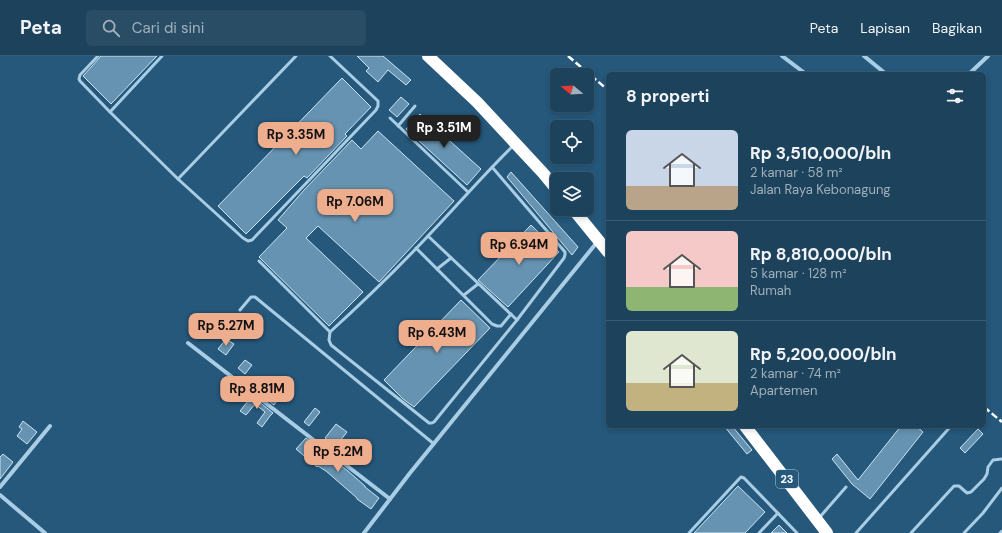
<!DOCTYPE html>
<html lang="id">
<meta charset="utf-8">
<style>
body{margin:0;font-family:"DM Sans",sans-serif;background:#294d65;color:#f1f3f6;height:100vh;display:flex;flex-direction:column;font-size:15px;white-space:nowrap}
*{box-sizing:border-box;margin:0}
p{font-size:13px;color:#a0b0bb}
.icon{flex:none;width:22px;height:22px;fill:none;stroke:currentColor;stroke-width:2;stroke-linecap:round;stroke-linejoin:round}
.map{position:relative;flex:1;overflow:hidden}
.side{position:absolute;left:606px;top:16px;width:380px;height:356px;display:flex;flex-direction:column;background:#1c425c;border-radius:6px;box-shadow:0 2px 6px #0003,0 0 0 1px #3a5b72}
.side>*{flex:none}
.needle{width:26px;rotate:288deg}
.buttons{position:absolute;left:550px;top:12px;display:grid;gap:8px}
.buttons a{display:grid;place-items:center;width:44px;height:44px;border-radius:6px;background:#1c425c;box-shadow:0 2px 6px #0003,0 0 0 1px #3a5b72;font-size:20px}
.price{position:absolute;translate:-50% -34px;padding:0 9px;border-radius:8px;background:#eead8d;color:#111;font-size:13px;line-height:26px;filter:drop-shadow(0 1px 2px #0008)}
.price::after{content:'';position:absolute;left:50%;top:24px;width:12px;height:9px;margin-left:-6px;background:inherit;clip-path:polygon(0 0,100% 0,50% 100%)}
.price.selected{background:#222;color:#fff}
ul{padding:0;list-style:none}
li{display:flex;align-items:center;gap:12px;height:100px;padding:0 20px}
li+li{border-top:1px solid #3a5b72}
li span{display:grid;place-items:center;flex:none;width:112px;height:80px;border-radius:6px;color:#555}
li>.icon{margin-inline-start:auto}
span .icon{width:48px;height:48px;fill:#fffc;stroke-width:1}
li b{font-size:17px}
h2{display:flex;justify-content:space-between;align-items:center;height:48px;padding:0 20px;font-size:17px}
header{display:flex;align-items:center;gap:24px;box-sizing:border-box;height:56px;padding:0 20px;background:#1c425c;border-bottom:1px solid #3a5b72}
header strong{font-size:19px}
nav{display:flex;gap:22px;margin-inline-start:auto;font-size:14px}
.search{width:280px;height:36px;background:#294d65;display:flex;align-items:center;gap:10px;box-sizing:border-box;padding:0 14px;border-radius:6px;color:#a0b0bb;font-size:15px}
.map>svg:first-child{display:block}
</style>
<header>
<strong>Peta</strong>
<div class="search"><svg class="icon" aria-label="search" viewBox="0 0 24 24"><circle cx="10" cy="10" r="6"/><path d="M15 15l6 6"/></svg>Cari di sini</div>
<nav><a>Peta</a><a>Lapisan</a><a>Bagikan</a></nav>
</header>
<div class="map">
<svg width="1002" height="477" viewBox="0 0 1002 477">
<rect width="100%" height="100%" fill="#25587b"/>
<g fill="#6693b1" stroke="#cce4f4">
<polygon points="101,0 157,0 111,48 83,20"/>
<polygon points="357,0 383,0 411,24 406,29 388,14 378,26 366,15 369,12"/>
<polygon points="342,22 371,51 345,78 347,80 307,122 304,120 246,178 218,150"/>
<polygon points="401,41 409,48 397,61 389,54"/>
<polygon points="420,58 481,113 467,129 406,73"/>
<polygon points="378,75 454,145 379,226 318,170 306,182 363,236 329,270 261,203 259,201 287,172 278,164 304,134 352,84 361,93"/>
<polygon points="511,116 578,191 572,199 507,121"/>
<polygon points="531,169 559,196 508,251 478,224"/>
<polygon points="461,244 490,272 414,351 403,343 384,324"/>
<polygon points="226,283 234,288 226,299 218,293"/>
<polygon points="245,304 252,309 245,318 238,312"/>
<polygon points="278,321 288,329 274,349 263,340"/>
<polygon points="233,326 241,332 230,345 223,339"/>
<polygon points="252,340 273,357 270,360 262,371 257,367 265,356 255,348 246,359 240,355"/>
<polygon points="315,352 320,356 309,370 304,366"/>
<polygon points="23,365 37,376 27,388 17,380 22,373 19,371"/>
<polygon points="336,368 347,376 336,390 325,382"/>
<polygon points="724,370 732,370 752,394 747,398"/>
<polygon points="901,370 916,370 923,376 870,443 852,428 832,403 837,398 858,424"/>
<polygon points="978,373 983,378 965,397 960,392"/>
<polygon points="306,382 348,415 365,430 365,431 379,442 371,453 357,443 357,442 326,415 318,410 317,411 296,393"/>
<polygon points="355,388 365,396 356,406 347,398"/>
<polygon points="3,398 13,406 0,423 0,401"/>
<polygon points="738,430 765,456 745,477 694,477"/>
<polygon points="779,469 787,477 771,477"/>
</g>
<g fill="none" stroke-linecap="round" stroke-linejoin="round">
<g stroke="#a9cde4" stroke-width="3">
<polyline points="98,0 80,19 79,23 80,25 110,56 178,123 243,182 248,185 252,184 376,54 378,50 378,45 330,0"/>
<polyline points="110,56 162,0"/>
<polyline points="390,62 468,136"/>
<polyline points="398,70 415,50"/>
<path d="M492 111 565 196V199L564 202 517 264 434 366 432 367H429L331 289 329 284 330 276C364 245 397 213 428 180 457 150 484 118 514 89"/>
<polyline points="178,123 296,0"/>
<polyline points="428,180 517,264"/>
<polyline points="416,192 492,268 497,270 501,270 511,258"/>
<polyline points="259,205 330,276"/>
<polyline points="437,213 451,202"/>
<polyline points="464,239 478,228"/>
<polyline points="240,254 251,241 255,241 434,388"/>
<polyline points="819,462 846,431"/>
<polyline points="689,477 739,423 741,421 744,422 797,477"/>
<polyline points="759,477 778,457"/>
<polyline points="856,477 951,370"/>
<polyline points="911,477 954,430 959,430 967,437 971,436 984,423 987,418 988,411 993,404 1002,403"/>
<polyline points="964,477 983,457 1002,432"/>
<polyline points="1000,477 1002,475"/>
</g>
<g stroke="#a9cde4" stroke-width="4">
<polyline points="782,0 806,18"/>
<polyline points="864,0 886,18"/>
<polyline points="969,18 988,0"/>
<polyline points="188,287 390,443"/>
<polyline points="0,431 50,370"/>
<polyline points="0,439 45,477"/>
<polyline points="364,477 410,417 598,185"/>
</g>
<g stroke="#fff" stroke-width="12">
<polyline points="428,0 477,46 543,117 557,134"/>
<polyline points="573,153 608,196"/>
<polyline points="745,370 827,477"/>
</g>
<g stroke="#fff" stroke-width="2.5" stroke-dasharray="7 3" stroke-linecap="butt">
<polyline points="568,0 608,34"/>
<polyline points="984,351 1002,366"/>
</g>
</g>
<g text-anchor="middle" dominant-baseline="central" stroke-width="4" stroke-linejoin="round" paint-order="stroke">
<rect fill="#25587b" stroke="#becdd7" stroke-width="1" x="776" y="414" width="22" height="18" rx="3"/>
<g font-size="11" font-weight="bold" fill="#fff">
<text x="787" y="423">23</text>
</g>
</g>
</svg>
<div class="buttons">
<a><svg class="needle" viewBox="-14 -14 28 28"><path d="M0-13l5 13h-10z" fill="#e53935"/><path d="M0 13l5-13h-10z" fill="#a0b0bb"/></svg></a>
<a><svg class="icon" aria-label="locate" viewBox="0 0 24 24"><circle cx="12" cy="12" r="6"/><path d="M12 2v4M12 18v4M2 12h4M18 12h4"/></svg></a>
<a><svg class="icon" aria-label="layers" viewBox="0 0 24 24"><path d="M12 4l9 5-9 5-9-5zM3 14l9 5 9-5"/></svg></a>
</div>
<b class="price selected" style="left:444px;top:93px">Rp 3.51M</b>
<b class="price" style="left:296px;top:100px">Rp 3.35M</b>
<b class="price" style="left:355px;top:167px">Rp 7.06M</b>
<b class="price" style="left:519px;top:210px">Rp 6.94M</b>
<b class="price" style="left:226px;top:291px">Rp 5.27M</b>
<b class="price" style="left:437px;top:298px">Rp 6.43M</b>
<b class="price" style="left:257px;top:354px">Rp 8.81M</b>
<b class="price" style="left:338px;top:417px">Rp 5.2M</b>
<section class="side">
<h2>8 properti<svg class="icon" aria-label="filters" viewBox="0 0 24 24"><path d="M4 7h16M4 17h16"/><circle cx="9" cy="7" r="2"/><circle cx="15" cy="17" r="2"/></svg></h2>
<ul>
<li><span style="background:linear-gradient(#c9d6e8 70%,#b9a48a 0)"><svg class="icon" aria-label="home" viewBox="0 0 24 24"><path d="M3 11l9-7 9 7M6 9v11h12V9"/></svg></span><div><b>Rp 3,510,000/bln</b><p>2 kamar · 58 m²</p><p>Jalan Raya Kebonagung</p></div></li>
<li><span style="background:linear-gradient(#f6c9c9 70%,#8fb573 0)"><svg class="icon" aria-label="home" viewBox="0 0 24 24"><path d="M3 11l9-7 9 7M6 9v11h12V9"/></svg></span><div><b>Rp 8,810,000/bln</b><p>5 kamar · 128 m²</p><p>Rumah</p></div></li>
<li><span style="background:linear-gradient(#dfe7d0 65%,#c2b280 0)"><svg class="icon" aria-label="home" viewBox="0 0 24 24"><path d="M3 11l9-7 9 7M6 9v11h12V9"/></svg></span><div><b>Rp 5,200,000/bln</b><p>2 kamar · 74 m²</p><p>Apartemen</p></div></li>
</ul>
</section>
</div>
